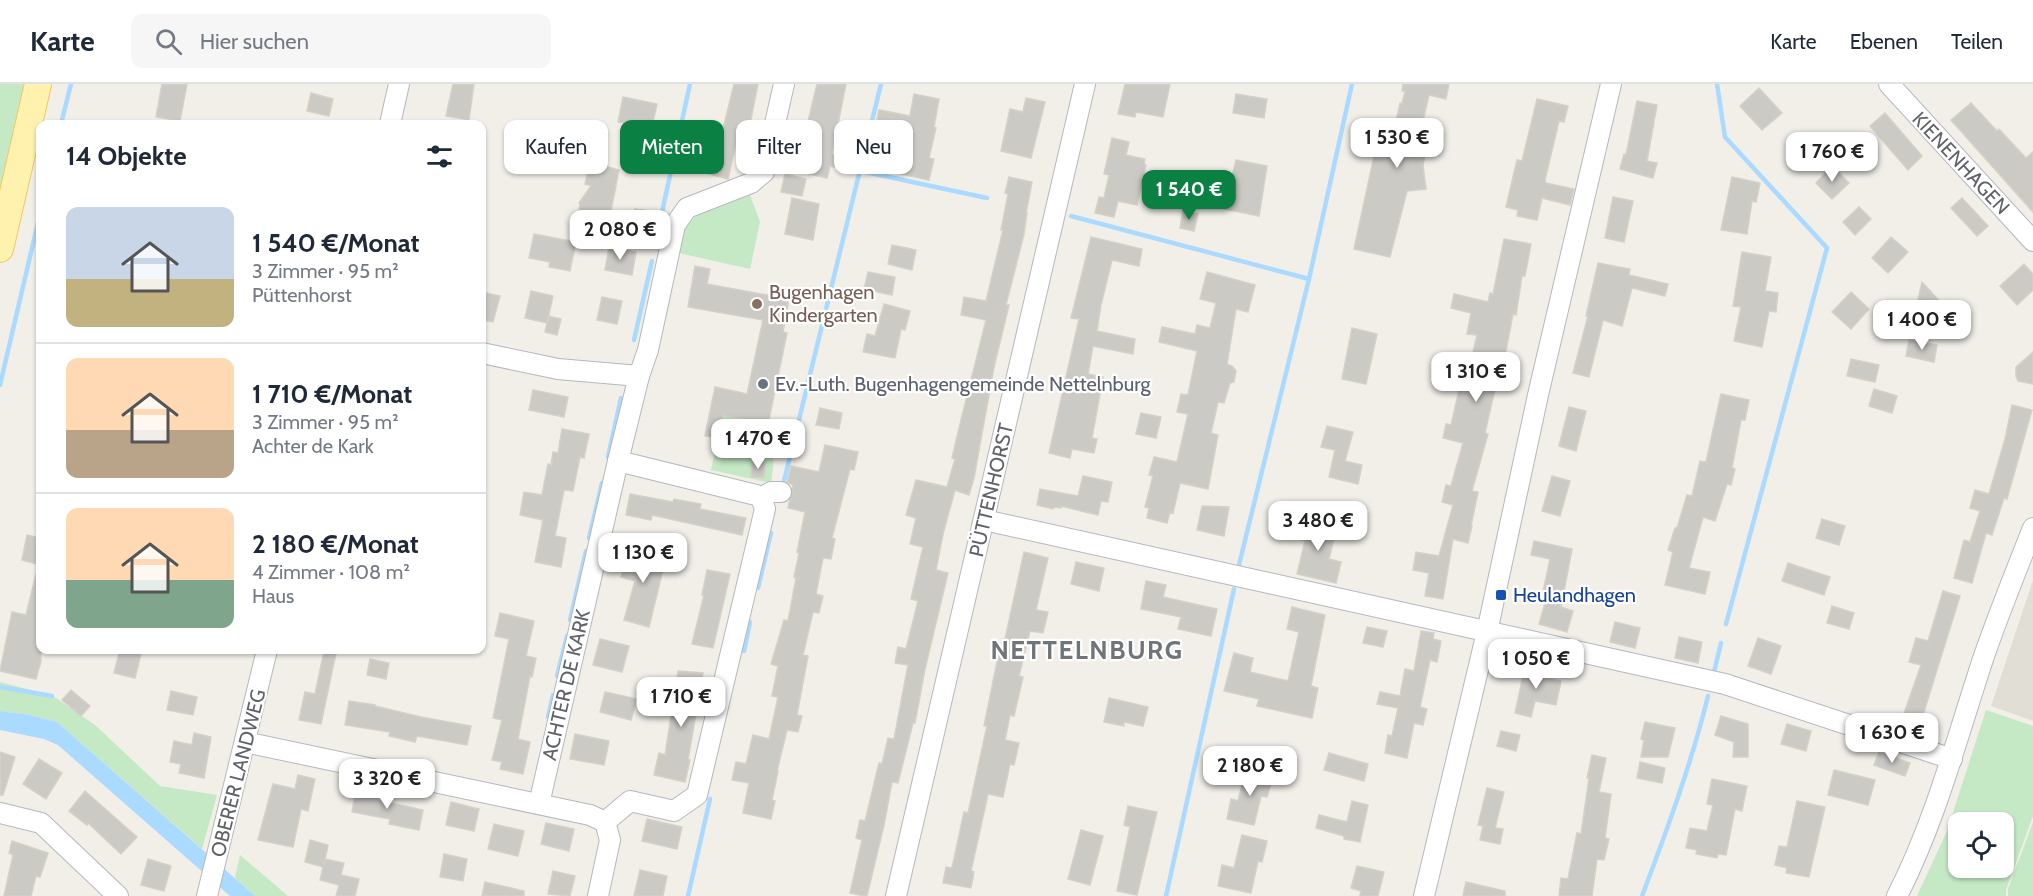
<!DOCTYPE html>
<html lang="de">
<meta charset="utf-8">
<style>
body{margin:0;font-family:Cabin,sans-serif;background:#f6f6f7;color:#1f2937;height:100vh;display:flex;flex-direction:column;font-size:22px;white-space:nowrap}
*{box-sizing:border-box;margin:0}
p{font-size:20px;color:#747a83}
.icon{flex:none;width:33px;height:33px;fill:none;stroke:currentColor;stroke-width:2;stroke-linecap:round;stroke-linejoin:round}
.map{position:relative;flex:1;overflow:hidden}
.sheet{position:absolute;left:36px;top:36px;width:450px;height:534px;display:flex;flex-direction:column;background:#fff;border-radius:12px;box-shadow:0 2px 4px #0004}
.sheet>*{flex:none}
.banner{position:absolute;left:504px;top:36px;width:570px;height:54px;display:flex;gap:12px}
.fabs{position:absolute;left:1948px;top:728px;display:grid;gap:12px}
.fabs a{display:grid;place-items:center;width:66px;height:66px;border-radius:12px;background:#fff;box-shadow:0 2px 4px #0004;font-size:30px}
.price{position:absolute;translate:-50% -51px;padding:0 14px;border-radius:12px;background:#fff;color:#222;font-size:20px;line-height:39px;filter:drop-shadow(0 2px 3px #0008)}
.price::after{content:'';position:absolute;left:50%;top:36px;width:18px;height:14px;margin-left:-9px;background:inherit;clip-path:polygon(0 0,100% 0,50% 100%)}
.price.active{background:#0b8043;color:#fff}
ul{padding:0;list-style:none}
li{display:flex;align-items:center;gap:18px;height:150px;padding:0 30px}
li+li{border-top:2px solid #e0e1e3}
li span{display:grid;place-items:center;flex:none;width:168px;height:120px;border-radius:12px;color:#555}
li>.icon{margin-inline-start:auto}
span .icon{width:72px;height:72px;fill:#fffc;stroke-width:1}
li b{font-size:26px}
h2{display:flex;justify-content:space-between;align-items:center;height:72px;padding:0 30px;font-size:26px}
.tag{padding:0 21px;border-radius:12px;background:#fff;box-shadow:0 2px 4px #0004;font-size:21px;line-height:54px}
.tag.active{background:#0b8043;color:#fff}
header{display:flex;align-items:center;gap:36px;box-sizing:border-box;height:84px;padding:0 30px;background:#fff;border-bottom:2px solid #e0e1e3}
header strong{font-size:28px}
nav{display:flex;gap:33px;margin-inline-start:auto;font-size:21px}
.search{width:420px;height:54px;background:#f6f6f7;display:flex;align-items:center;gap:15px;box-sizing:border-box;padding:0 21px;border-radius:12px;color:#747a83;font-size:22px}
.map>svg:first-child{display:block}
</style>
<header>
<strong>Karte</strong>
<div class="search"><svg class="icon" aria-label="search" viewBox="0 0 24 24"><circle cx="10" cy="10" r="6"/><path d="M15 15l6 6"/></svg>Hier suchen</div>
<nav><a>Karte</a><a>Ebenen</a><a>Teilen</a></nav>
</header>
<div class="map">
<svg width="2033" height="812" viewBox="0 0 2033 812">
<rect width="100%" height="100%" fill="#f1efe8"/>
<polygon fill="#e1ded6" points="2033,496 2033,637 1991,622"/>
<g fill="#c5e8c5" fill-rule="evenodd">
<polygon points="0,0 30,0 0,134"/>
<polygon points="750,111 760,138 750,185 679,169 683,146 696,132"/>
<path d="M723 331 768 340C776 360 774 378 771 399L711 386Z"/>
<polygon points="0,598 53,612 95,641 160,702 217,711 202,765 57,638 30,631 0,627"/>
<path d="M1986 626 2033 642V732L2006 806V812H1917L1947 747ZM1959 738H2004V783H1959Z"/>
<polygon points="2033,738 2033,812 2008,812 2008,805"/>
<polygon points="240,771 288,812 255,812 235,794"/>
</g>
<polygon fill="#aadaff" points="0,627 30,631 57,638 255,812 230,812 58,661 44,655 0,646"/>
<g fill="none" stroke-linecap="round" stroke-linejoin="round">
<g stroke="#aadaff" stroke-width="4.5">
<polyline points="1717,0 1725,53 1827,164 1726,540"/>
<polyline points="61,40 71,0"/>
<polyline points="861,87 987,114"/>
<polyline points="1071,132 1309,195 1352,0"/>
<polyline points="657,151 690,0"/>
<polyline points="634,256 652,177"/>
<polyline points="0,301 40,130"/>
<polyline points="608,373 621,314"/>
<polyline points="784,397 881,0"/>
<polyline points="589,454 602,399"/>
<polyline points="1239,481 1309,195"/>
<polyline points="758,504 771,449"/>
<polyline points="570,536 586,467"/>
<polyline points="744,567 750,538"/>
<polyline points="1714,588 1721,559"/>
<polyline points="557,592 567,552"/>
<polyline points="0,603 52,612"/>
<polyline points="548,633 553,611"/>
<polyline points="688,812 710,715"/>
<polyline points="1166,812 1234,505"/>
<path d="M1642 812C1667 746 1691 681 1708 612"/>
</g>
</g>
<g fill="#cccac5" stroke="#d6d1c6" stroke-width="1.5">
<polygon points="162,0 187,0 180,37 156,33"/>
<polygon points="453,0 474,0 469,36 446,32"/>
<polygon points="734,0 758,0 750,40 752,40 748,58 737,56 728,95 698,87 703,66 717,70"/>
<polygon points="817,0 846,0 832,70 838,71 835,83 830,82 827,94 801,88 810,47 806,46"/>
<polygon points="1125,0 1170,0 1163,33 1136,28 1135,33 1118,30"/>
<polygon points="1403,0 1449,0 1446,15 1429,11 1423,37 1442,41 1439,53 1429,51 1423,81 1426,105 1407,107 1390,173 1354,165 1379,49 1393,52 1400,19 1402,20 1405,7 1402,7"/>
<polygon points="1759,4 1782,29 1762,46 1740,22"/>
<polygon points="311,9 333,15 329,32 307,27"/>
<polygon points="914,10 939,15 934,43 936,44 929,74 934,75 929,96 901,90 909,48 876,41 879,26 910,32"/>
<polygon points="1236,10 1267,15 1264,34 1233,29"/>
<polygon points="623,13 657,20 653,38 650,38 649,44 618,38"/>
<polygon points="1026,14 1045,18 1031,74 1001,67 1010,25 1023,28"/>
<polygon points="1537,15 1568,22 1564,38 1559,37 1545,96 1546,99 1574,105 1570,121 1542,114 1537,136 1517,132 1518,126 1506,123 1517,76 1522,77"/>
<polygon points="1637,17 1657,21 1647,77 1657,79 1653,94 1620,85 1624,70 1626,71"/>
<polygon points="1971,19 1997,47 1999,45 2026,74 2033,68 2033,128 1951,36"/>
<polygon points="1885,29 1922,72 1908,86 1870,42"/>
<polygon points="1112,54 1129,58 1126,71 1145,75 1144,80 1146,81 1137,121 1118,117 1114,133 1095,129 1099,113 1104,114 1109,91 1104,90"/>
<polygon points="1236,76 1267,82 1259,132 1224,125"/>
<polygon points="590,78 619,86 607,147 576,140 580,121 579,119 591,102 585,100"/>
<polygon points="1832,82 1849,99 1832,115 1816,99"/>
<polygon points="785,90 806,95 802,112 781,108"/>
<polygon points="1009,93 1032,98 1026,129 1027,129 1024,150 1006,221 1009,221 994,283 974,394 969,411 955,406 943,450 936,486 948,489 925,585 915,639 913,639 898,699 892,698 884,741 867,812 864,812 850,809 862,756 856,754 860,736 865,737 879,679 882,680 888,654 894,655 908,581 895,579 898,563 906,565 918,517 911,515 923,463 910,460 916,434 906,431 916,396 947,403 955,375 952,374 961,336 986,236 961,231 964,213 986,217 1003,146 1001,146 1008,110 1005,109"/>
<polygon points="1732,93 1760,99 1756,118 1752,117 1747,150 1721,146"/>
<polygon points="1613,113 1633,117 1624,158 1605,154"/>
<polygon points="792,114 819,120 813,156 785,150"/>
<polygon points="1962,114 1988,142 1977,152 1951,124"/>
<polygon points="1859,123 1871,135 1855,151 1843,138"/>
<polygon points="635,125 651,127 649,139 633,137"/>
<polygon points="1183,127 1198,130 1194,147 1180,144"/>
<polygon points="534,150 576,158 570,187 549,183 550,178 529,174"/>
<polygon points="1091,153 1142,165 1139,182 1112,176 1101,221 1097,247 1135,255 1133,270 1093,262 1088,290 1103,293 1092,354 1097,355 1094,369 1072,365 1070,374 1049,369 1079,235 1071,234"/>
<polygon points="1891,153 1908,168 1888,189 1872,174"/>
<polygon points="1504,155 1531,160 1525,192 1522,192 1516,231 1513,230 1501,293 1498,292 1485,349 1488,350 1472,407 1478,408 1471,442 1472,442 1468,459 1453,455 1443,515 1425,512 1429,489 1413,486 1416,468 1439,472 1453,421 1442,418 1446,401 1451,402 1463,359 1443,354 1446,340 1451,341 1460,302 1465,303 1477,251 1467,250 1471,229 1451,224 1454,210 1488,218 1490,209 1493,210"/>
<polygon points="892,161 916,166 912,186 888,180"/>
<polygon points="609,163 636,168 632,191 605,186"/>
<polygon points="1742,168 1771,173 1765,207 1778,209 1776,228 1769,227 1762,263 1734,257 1741,223 1733,222"/>
<polygon points="1598,179 1630,185 1629,191 1668,200 1665,212 1632,204 1622,242 1603,236 1589,293 1573,289 1588,232 1586,232"/>
<polygon points="2024,180 2033,190 2033,206 2017,221 2000,202"/>
<polygon points="695,182 710,185 707,200 789,215 783,248 787,249 768,340 723,331 718,354 705,352 715,303 747,310 763,236 688,223"/>
<polygon points="868,188 895,193 892,211 864,205"/>
<polygon points="1207,188 1255,201 1248,228 1236,225 1227,280 1232,282 1236,287 1234,298 1230,299 1224,319 1218,318 1211,349 1218,351 1208,405 1180,399 1173,429 1170,428 1167,439 1147,434 1149,424 1145,423 1153,392 1149,391 1154,373 1177,378 1188,330 1177,328 1181,310 1188,311 1197,267 1159,258 1162,243 1195,250 1197,241 1210,244 1216,219 1200,215"/>
<polygon points="1922,198 1943,221 1927,236 1916,225"/>
<polygon points="531,207 553,212 547,239 548,232 561,235 557,251 545,248 547,239 525,234"/>
<polygon points="482,208 500,212 493,238 482,236"/>
<polygon points="1851,208 1869,225 1851,245 1832,228"/>
<polygon points="602,213 622,217 617,240 597,236"/>
<polygon points="884,220 910,227 905,246 901,245 895,274 863,268 867,250 875,252"/>
<polygon points="1352,244 1377,250 1366,300 1342,295"/>
<polygon points="1909,256 1937,261 1934,278 1906,272"/>
<polygon points="2033,268 2033,300 2018,297 2016,292 2016,283"/>
<polygon points="1851,275 1879,281 1875,298 1847,292"/>
<polygon points="1874,305 1897,312 1892,329 1869,322"/>
<polygon points="533,306 568,313 564,333 529,326"/>
<polygon points="1721,310 1749,316 1745,336 1741,336 1732,384 1735,385 1731,401 1727,400 1715,437 1703,433 1689,484 1710,488 1705,510 1665,501 1673,468 1668,466 1675,444 1677,444 1687,411 1692,412 1700,377 1706,378"/>
<polygon points="2012,321 2032,326 2007,415 2004,414 1992,451 1986,449 1972,499 1954,494 1964,456 1970,458 1980,427 1970,424 1975,406 1989,410 2005,355"/>
<polygon points="1569,323 1586,327 1576,367 1559,362"/>
<polygon points="820,324 842,329 839,345 816,341"/>
<polygon points="1141,329 1161,333 1156,354 1136,350"/>
<polygon points="1327,342 1353,348 1345,377 1362,381 1358,400 1329,393 1335,366 1321,363"/>
<polygon points="562,345 589,350 584,374 580,373 573,407 564,406 555,452 566,454 561,483 535,478 543,436 520,431 524,408 542,411 548,380 551,381 553,368 558,369"/>
<polygon points="825,361 858,368 854,386 850,385 832,454 835,455 831,475 823,474 816,510 823,512 819,529 813,528 803,571 808,572 797,631 802,632 798,648 787,646 777,687 778,687 772,716 775,717 771,735 743,729 749,699 732,696 736,678 746,680 753,651 769,655 778,613 772,612 778,582 771,580 784,536 788,537 796,494 794,493 799,469 797,468 805,428 788,424 793,401 787,398 791,382 819,388"/>
<polygon points="752,377 765,378 764,394 751,393"/>
<polygon points="1083,392 1112,398 1108,418 1101,417 1098,431 1061,422 1061,424 1054,423 1053,425 1037,421 1040,405 1078,412"/>
<polygon points="1552,392 1570,397 1560,432 1542,427"/>
<polygon points="630,410 673,418 674,415 701,420 700,425 746,434 742,451 652,431 651,436 626,431"/>
<polygon points="1202,422 1229,423 1224,452 1197,446"/>
<polygon points="1305,435 1337,442 1329,475 1341,478 1336,499 1297,490 1305,457 1300,455"/>
<polygon points="1822,435 1845,442 1839,461 1816,454"/>
<polygon points="27,451 40,454 40,481 22,476"/>
<polygon points="1534,457 1572,465 1561,523 1573,527 1567,548 1539,540 1548,509 1543,508 1550,475 1531,471"/>
<polygon points="628,464 666,473 649,543 624,536 635,497 621,493"/>
<polygon points="1024,468 1048,474 1036,526 1048,528 1043,549 1030,547 1019,592 1023,593 1014,632 1010,631 1005,656 1019,659 1014,681 1010,680 1003,713 988,710 971,787 974,788 971,804 943,799 946,783 952,784 964,728 968,729 987,642 984,642 998,573 1003,555 1005,555"/>
<polygon points="1076,478 1104,484 1099,507 1071,500"/>
<polygon points="1788,479 1830,493 1824,511 1782,497"/>
<polygon points="707,486 730,490 713,564 692,560 704,511 702,511"/>
<polygon points="36,490 40,491 41,577 36,595 0,587 12,528 26,531"/>
<polygon points="1146,497 1166,501 1163,513 1217,525 1211,552 1178,545 1181,533 1141,525"/>
<polygon points="1943,507 1960,512 1918,647 1900,641 1921,581 1909,578 1916,554 1928,557"/>
<polygon points="1832,522 1854,529 1849,545 1827,539"/>
<polygon points="1292,523 1325,531 1311,602 1318,604 1312,634 1257,622 1259,615 1224,607 1234,569 1253,574 1250,588 1288,597 1299,548 1287,545"/>
<polygon points="500,529 534,537 526,572 536,574 532,593 530,592 518,655 530,658 523,690 500,685 502,678 492,676 502,636 493,634 509,555 495,552"/>
<polygon points="1615,538 1640,544 1635,564 1610,558"/>
<polygon points="1367,543 1387,547 1383,563 1363,559"/>
<polygon points="1421,547 1434,549 1433,555 1441,557 1437,578 1430,576 1420,623 1427,625 1423,641 1414,639 1407,674 1385,669 1388,651 1392,652 1398,624 1377,620 1380,608 1400,612 1405,585 1414,587"/>
<polygon points="1679,553 1702,558 1698,579 1675,574"/>
<polygon points="1758,554 1781,562 1771,590 1748,582"/>
<polygon points="600,555 629,562 622,588 593,581"/>
<polygon points="120,566 142,566 135,594 114,589"/>
<polygon points="324,567 336,569 321,640 299,636 305,608 315,610"/>
<polygon points="370,575 389,579 386,595 367,591"/>
<polygon points="1526,578 1543,582 1541,593 1561,597 1556,621 1535,617 1531,633 1515,629"/>
<polygon points="678,587 703,589 688,676 690,676 685,698 654,691 659,669 665,671"/>
<polygon points="71,606 90,622 81,632 62,616"/>
<polygon points="171,607 197,613 193,631 167,626"/>
<polygon points="605,608 637,615 631,636 600,628"/>
<polygon points="1109,614 1148,623 1143,642 1124,638 1124,642 1104,638"/>
<polygon points="349,617 375,621 375,622 421,633 471,642 467,661 417,652 415,658 389,652 390,648 345,641"/>
<polygon points="1721,632 1748,640 1748,673 1733,673 1734,658 1715,651"/>
<polygon points="1645,638 1675,644 1668,673 1641,673 1644,656 1641,655"/>
<polygon points="1787,640 1811,647 1806,667 1781,660"/>
<polygon points="1501,647 1520,651 1516,667 1497,662"/>
<polygon points="194,649 211,653 204,694 179,689 181,680 170,678 174,657 192,661"/>
<polygon points="575,650 609,657 604,681 570,675"/>
<polygon points="0,668 15,673 3,711 0,711"/>
<polygon points="1879,668 1910,679 1905,692 1874,681"/>
<polygon points="1329,669 1368,680 1364,697 1324,686"/>
<polygon points="1592,671 1606,674 1599,708 1611,710 1605,754 1609,755 1604,776 1597,775 1592,812 1559,812 1561,794 1568,795 1577,749 1581,750 1589,694 1587,694"/>
<polygon points="39,675 62,689 46,715 23,700"/>
<polygon points="1640,678 1665,684 1662,699 1637,694"/>
<polygon points="1246,685 1273,692 1267,713 1261,712 1254,741 1227,735 1231,715 1238,717"/>
<polygon points="1834,686 1875,696 1868,721 1828,711"/>
<polygon points="298,691 315,695 308,727 301,725 293,763 258,756 273,700 295,705"/>
<polygon points="1712,695 1747,702 1742,727 1735,725 1726,771 1718,770 1717,774 1696,770 1697,766 1686,764 1690,744 1707,747 1713,721 1707,720"/>
<polygon points="1487,704 1504,708 1495,744 1503,745 1500,760 1480,756 1483,742 1478,741"/>
<polygon points="356,705 379,709 378,716 423,726 419,746 389,740 390,735 352,728"/>
<polygon points="85,707 137,753 121,770 88,739 87,741 69,727"/>
<polygon points="1352,717 1368,721 1360,758 1344,755 1344,752 1316,744 1319,731 1347,738"/>
<polygon points="1797,717 1825,723 1809,793 1786,789 1787,784 1775,781 1779,762 1787,763"/>
<polygon points="451,718 479,725 474,747 446,741"/>
<polygon points="1128,722 1157,728 1137,811 1117,807 1130,743 1124,741"/>
<polygon points="647,735 682,743 677,765 642,757"/>
<polygon points="546,739 574,745 569,767 541,760"/>
<polygon points="494,740 524,747 518,772 488,765"/>
<polygon points="1081,746 1103,752 1090,801 1068,795"/>
<polygon points="1242,751 1267,757 1262,778 1258,777 1251,809 1218,802 1222,781 1234,784"/>
<polygon points="310,756 328,761 324,781 325,775 344,779 341,791 359,795 355,812 336,812 339,801 320,796 323,783 305,778"/>
<polygon points="12,757 48,769 40,793 36,792 31,812 4,812 13,771 9,769"/>
<polygon points="444,770 467,775 463,797 440,793"/>
<polygon points="148,775 171,782 164,807 141,801"/>
<polygon points="1357,782 1384,788 1378,812 1360,812 1361,807 1351,804"/>
<polygon points="640,786 667,792 663,812 634,812"/>
<polygon points="553,787 575,792 570,812 548,810"/>
<polygon points="485,798 524,807 524,812 482,812"/>
<polygon points="1466,798 1505,807 1505,812 1463,812"/>
</g>
<g fill="none" stroke-linecap="round" stroke-linejoin="round">
<g stroke="#b5b8bc" stroke-width="22">
<g id="minor">
<polyline points="1889,0 2033,157"/>
<polyline points="390,40 399,0"/>
<polyline points="482,269 558,285 639,292"/>
<polyline points="761,414 771,408 781,408"/>
<polyline points="984,436 1725,600 1952,675"/>
<polyline points="245,658 590,731 605,738 610,756 598,812"/>
<polyline points="539,720 618,377"/>
<polyline points="0,729 41,739 118,812"/>
<polyline points="605,738 630,717 674,727 697,711 765,425 761,414 756,411 618,377 639,292 648,266 675,141 687,124 751,99 764,88 784,0"/>
<polyline points="207,812 267,566"/>
<polyline points="896,812 1085,0"/>
<polyline points="1424,812 1487,548 1538,311 1611,0"/>
<path d="M1897 812C1936 736 1957 653 1984 572 1999 529 2016 487 2033 444"/>
</g>
</g>
<g stroke="#f2c960" stroke-width="28">
<polyline id="major" points="0,165 38,0"/>
</g>
<use href="#minor" stroke="#fff" stroke-width="20"/>
<use href="#major" stroke="#fff2af" stroke-width="26"/>
</g>
<circle fill="#8d6e63" stroke="#fff" stroke-width="2" cx="757" cy="220" r="6"/>
<circle fill="#6b7280" stroke="#fff" stroke-width="2" cx="763" cy="300" r="6"/>
<rect fill="#1a4fb4" stroke="#fff" stroke-width="2" x="1495" y="505" width="12" height="12" rx="3"/>
<g text-anchor="middle" dominant-baseline="central" stroke-width="4.5" stroke-linejoin="round" paint-order="stroke">
<g font-size="20" fill="#5f6368" stroke="#fff">
<text transform="translate(1961 79) rotate(47)">KIENENHAGEN</text>
<text transform="translate(991 406) rotate(-77)">PÜTTENHORST</text>
<text transform="translate(566 601) rotate(-77)">ACHTER DE KARK</text>
<text transform="translate(238 689) rotate(-76)">OBERER LANDWEG</text>
</g>
<g font-size="20" fill="#785e54" stroke="#fff" text-anchor="start">
<text x="769" y="208">Bugenhagen<tspan x="769" dy="23">Kindergarten</tspan></text>
</g>
<g font-size="20" fill="#5b616d" stroke="#fff" text-anchor="start">
<text x="775" y="300">Ev.-Luth. Bugenhagengemeinde Nettelnburg</text>
</g>
<g font-size="20" fill="#164399" stroke="#fff" text-anchor="start">
<text x="1513" y="511">Heulandhagen</text>
</g>
<g font-size="26" font-weight="bold" letter-spacing="1.5" fill="#70757a" stroke="#fff">
<text x="1087" y="566">NETTELNBURG</text>
</g>
</g>
</svg>
<div class="fabs">
<a><svg class="icon" aria-label="locate" viewBox="0 0 24 24"><circle cx="12" cy="12" r="6"/><path d="M12 2v4M12 18v4M2 12h4M18 12h4"/></svg></a>
</div>
<b class="price" style="left:1397px;top:85px">1 530 €</b>
<b class="price" style="left:1832px;top:99px">1 760 €</b>
<b class="price active" style="left:1189px;top:137px">1 540 €</b>
<b class="price" style="left:620px;top:177px">2 080 €</b>
<b class="price" style="left:1922px;top:267px">1 400 €</b>
<b class="price" style="left:1476px;top:319px">1 310 €</b>
<b class="price" style="left:758px;top:386px">1 470 €</b>
<b class="price" style="left:1318px;top:468px">3 480 €</b>
<b class="price" style="left:643px;top:500px">1 130 €</b>
<b class="price" style="left:1536px;top:606px">1 050 €</b>
<b class="price" style="left:681px;top:644px">1 710 €</b>
<b class="price" style="left:1892px;top:680px">1 630 €</b>
<b class="price" style="left:1250px;top:713px">2 180 €</b>
<b class="price" style="left:387px;top:726px">3 320 €</b>
<div class="banner">
<a class="tag">Kaufen</a>
<a class="tag active">Mieten</a>
<a class="tag">Filter</a>
<a class="tag">Neu</a>
</div>
<section class="sheet">
<h2>14 Objekte<svg class="icon" aria-label="filters" viewBox="0 0 24 24"><path d="M4 7h16M4 17h16"/><circle cx="9" cy="7" r="2"/><circle cx="15" cy="17" r="2"/></svg></h2>
<ul>
<li><span style="background:linear-gradient(#c9d6e8 60%,#c2b280 0)"><svg class="icon" aria-label="home" viewBox="0 0 24 24"><path d="M3 11l9-7 9 7M6 9v11h12V9"/></svg></span><div><b>1 540 €/Monat</b><p>3 Zimmer · 95 m²</p><p>Püttenhorst</p></div></li>
<li><span style="background:linear-gradient(#ffd9b3 60%,#b9a48a 0)"><svg class="icon" aria-label="home" viewBox="0 0 24 24"><path d="M3 11l9-7 9 7M6 9v11h12V9"/></svg></span><div><b>1 710 €/Monat</b><p>3 Zimmer · 95 m²</p><p>Achter de Kark</p></div></li>
<li><span style="background:linear-gradient(#ffd9b3 60%,#7fa58c 0)"><svg class="icon" aria-label="home" viewBox="0 0 24 24"><path d="M3 11l9-7 9 7M6 9v11h12V9"/></svg></span><div><b>2 180 €/Monat</b><p>4 Zimmer · 108 m²</p><p>Haus</p></div></li>
</ul>
</section>
</div>
